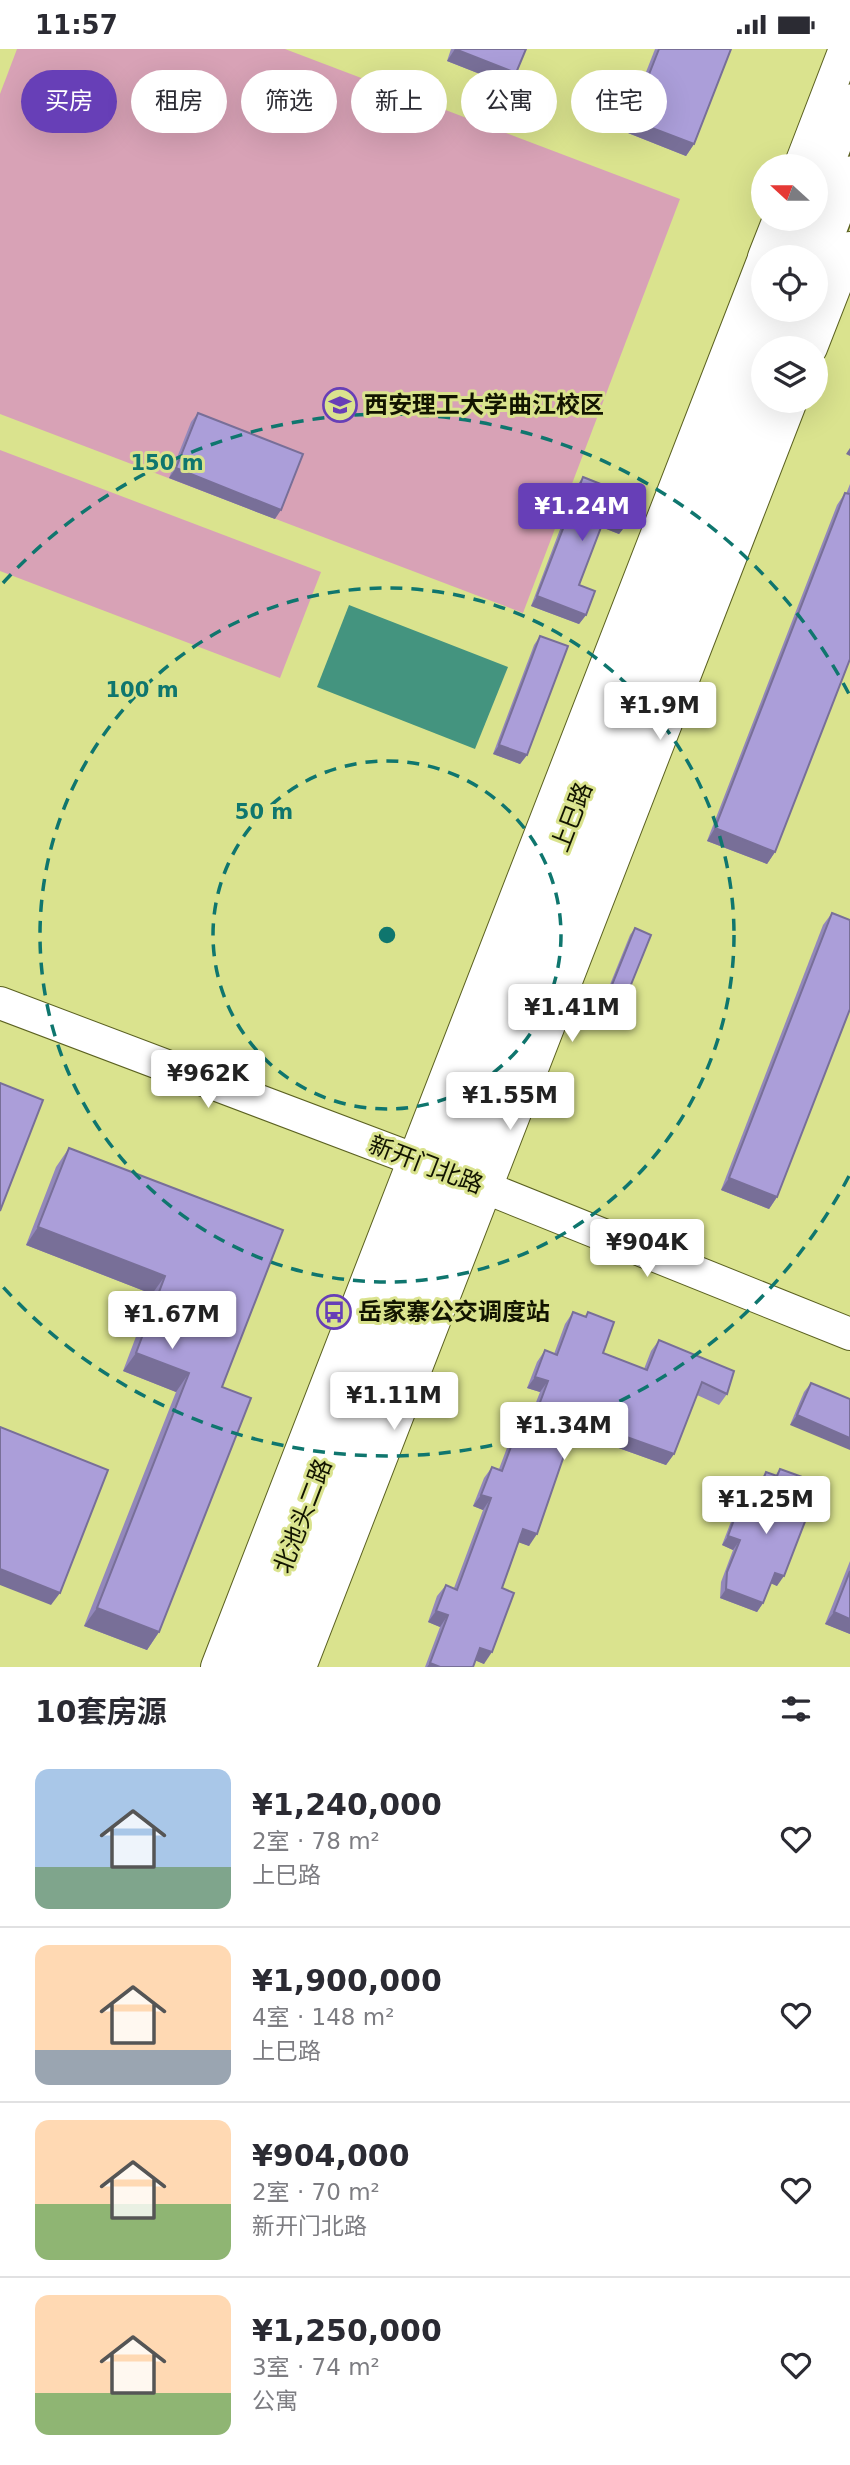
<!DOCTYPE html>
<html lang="zh">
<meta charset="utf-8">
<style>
body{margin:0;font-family:"DejaVu Sans","Noto Sans SC",sans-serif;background:#f2f2f3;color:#2b2b33;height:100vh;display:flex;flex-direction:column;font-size:26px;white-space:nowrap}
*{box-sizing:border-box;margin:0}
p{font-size:23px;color:#7c7c81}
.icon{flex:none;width:38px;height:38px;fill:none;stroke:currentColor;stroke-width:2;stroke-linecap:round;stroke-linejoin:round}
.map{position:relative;height:1618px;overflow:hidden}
.details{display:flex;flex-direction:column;background:#fff;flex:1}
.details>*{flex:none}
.guide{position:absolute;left:21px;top:21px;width:808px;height:63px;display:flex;gap:14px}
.needle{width:46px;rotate:291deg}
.buttons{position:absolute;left:751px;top:105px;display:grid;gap:14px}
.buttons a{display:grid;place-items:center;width:77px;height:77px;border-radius:50%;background:#fff;box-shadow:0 7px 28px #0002;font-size:35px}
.price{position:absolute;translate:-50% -60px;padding:0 16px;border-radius:7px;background:#fff;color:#222;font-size:23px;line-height:46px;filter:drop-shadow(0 2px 4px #0008)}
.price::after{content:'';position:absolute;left:50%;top:42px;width:21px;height:16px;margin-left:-10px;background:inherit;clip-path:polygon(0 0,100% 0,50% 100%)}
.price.active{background:#673fb7;color:#fff}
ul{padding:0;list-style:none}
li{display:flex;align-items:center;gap:21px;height:175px;padding:0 35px}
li+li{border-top:2px solid #e1e1e2}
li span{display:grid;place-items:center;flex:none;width:196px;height:140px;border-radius:14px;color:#555}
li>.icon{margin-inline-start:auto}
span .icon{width:84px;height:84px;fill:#fffc;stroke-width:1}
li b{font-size:30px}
h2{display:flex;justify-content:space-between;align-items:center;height:84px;padding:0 35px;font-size:30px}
.tag{padding:0 24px;border-radius:32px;background:#fff;box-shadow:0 7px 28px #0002;font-size:24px;line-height:63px}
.tag.active{background:#673fb7;color:#fff}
.status{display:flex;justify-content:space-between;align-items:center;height:49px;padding:0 35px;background:#fff;direction:ltr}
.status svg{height:19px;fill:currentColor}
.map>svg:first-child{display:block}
</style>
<div class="status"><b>11:57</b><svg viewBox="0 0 49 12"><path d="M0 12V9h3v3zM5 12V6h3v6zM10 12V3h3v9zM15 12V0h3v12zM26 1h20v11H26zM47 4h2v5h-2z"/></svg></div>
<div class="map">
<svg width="850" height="1618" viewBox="0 0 850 1618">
<rect width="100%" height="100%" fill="#dae38e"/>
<g fill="#d8a2b6">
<polygon points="17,0 285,0 680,150 523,564 0,365 0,45"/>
<polygon points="0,401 321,523 280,629 0,522"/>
</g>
<polygon fill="#44947f" points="349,556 508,618 475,700 317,638"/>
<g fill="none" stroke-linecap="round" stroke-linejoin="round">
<g stroke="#5b6121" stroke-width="34">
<g id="tertiary">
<polyline points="800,117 845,0"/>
<polyline points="764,208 779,170"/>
<polyline points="811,299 850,199"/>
<polyline points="0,954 434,1118"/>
<polyline points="469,1132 850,1285"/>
<polyline points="217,1618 763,212"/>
<polyline points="300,1618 791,352"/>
</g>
</g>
<g stroke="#5b6121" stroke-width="38">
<g id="secondary">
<polyline points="816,142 850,53"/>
<polyline points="790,208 805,170"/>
<polyline points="816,214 850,125"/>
<polyline points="783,299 798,261"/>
<polyline points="245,1618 769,261"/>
<polyline points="273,1618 763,350"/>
</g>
</g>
<use href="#tertiary" stroke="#fff" stroke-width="32"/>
<use href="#secondary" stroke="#fff" stroke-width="35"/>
</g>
<g fill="#9388bb">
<polygon points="451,0 526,0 508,36 447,12"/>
<polygon points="655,0 731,0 694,95 686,107 623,82"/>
<polygon points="198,364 275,470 169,429 191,373"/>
<polygon points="583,428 626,476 619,485 601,478 579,536 586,566 579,575 531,557 576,438"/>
<polygon points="850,435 850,610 775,803 767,815 707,792 837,456 845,444 846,445"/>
<polygon points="540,587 527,706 520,715 493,705 534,596"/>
<polygon points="832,864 777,1148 769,1160 721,1141 823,876"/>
<polygon points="635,879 624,949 607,943 630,886"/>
<polygon points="69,1099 283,1181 222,1338 159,1583 147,1601 84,1577 176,1343 123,1322 152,1245 26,1196 56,1118"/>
<polygon points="573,1263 585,1267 588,1263 603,1304 644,1320 651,1302 659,1291 727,1345 719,1356 697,1346 674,1405 666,1416 613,1397 615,1392 574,1376 529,1497 519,1493 502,1539 484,1615 475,1611 473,1618 425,1618 440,1578 428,1573 437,1547 446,1536 454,1539 483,1461 473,1457 484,1429 492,1418 499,1420 511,1388 519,1376 526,1379 540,1343 527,1339 537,1313 545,1301 554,1305 565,1275"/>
<polygon points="811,1334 850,1350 790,1376 804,1343"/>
<polygon points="780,1420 795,1465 777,1537 771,1534 763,1554 757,1563 720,1549 721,1533 733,1501 722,1496 732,1470 738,1460 747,1464 759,1433 766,1423 776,1426"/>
<polygon points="850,1512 850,1585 825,1575"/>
</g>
<g fill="#786f98">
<polygon points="455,0 516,24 508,36 447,12"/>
<polygon points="631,71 694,95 686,107 623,82"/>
<polygon points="850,399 850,407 846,405"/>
<polygon points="176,419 281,461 275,470 169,429"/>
<polygon points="605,468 626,476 619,485 599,477"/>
<polygon points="537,547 586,566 579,575 531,557"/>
<polygon points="499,696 527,706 520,715 493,705"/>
<polygon points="715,779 775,803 767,815 707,792"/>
<polygon points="612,936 628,943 624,949 607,943"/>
<polygon points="729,1129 777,1148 769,1160 721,1141"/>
<polygon points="38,1178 165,1227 152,1245 26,1196"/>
<polygon points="136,1304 189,1324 176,1343 123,1322"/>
<polygon points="535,1328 548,1332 540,1343 527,1339"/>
<polygon points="579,1363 623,1381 615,1392 571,1375"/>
<polygon points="797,1366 850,1389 850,1401 790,1376"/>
<polygon points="621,1386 674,1405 666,1416 613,1397"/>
<polygon points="481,1446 491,1449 483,1461 473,1457"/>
<polygon points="523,1480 537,1485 529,1497 515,1492"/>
<polygon points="728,1487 740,1491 733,1501 722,1496"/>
<polygon points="0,1520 60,1544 51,1556 0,1536"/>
<polygon points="775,1524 784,1527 777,1537 768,1533"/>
<polygon points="726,1540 763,1554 757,1563 720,1549"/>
<polygon points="97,1559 159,1583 147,1601 84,1577"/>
<polygon points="436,1562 448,1566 440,1578 428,1573"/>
<polygon points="834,1563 850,1570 850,1585 825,1575"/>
<polygon points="480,1599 492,1603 484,1615 472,1610"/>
<polygon points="430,1614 440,1618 427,1618"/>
</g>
<g fill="#ab9ed9" stroke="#786f98" stroke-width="2">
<polygon points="455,0 526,0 516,24"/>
<polygon points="659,0 731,0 694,95 631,71"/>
<polygon points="198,364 303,405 281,461 176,419"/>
<polygon points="583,428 636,449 626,476 605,468 579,536 595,542 586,566 537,547"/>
<polygon points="845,444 850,445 850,610 775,803 715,779"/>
<polygon points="540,587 568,597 527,706 499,696"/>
<polygon points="832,864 850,871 850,960 777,1148 729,1129"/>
<polygon points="635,879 651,886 628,943 612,936"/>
<polygon points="0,1034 43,1051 0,1162"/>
<polygon points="69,1099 283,1181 222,1338 251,1349 159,1583 97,1559 189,1324 136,1304 165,1227 38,1178"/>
<polygon points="573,1263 586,1268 588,1263 614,1273 603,1304 647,1321 659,1291 734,1322 727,1345 702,1333 674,1405 621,1386 623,1381 579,1363 537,1485 523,1480 502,1539 514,1544 492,1603 480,1599 473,1618 440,1618 430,1614 448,1566 436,1562 446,1536 457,1541 491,1449 481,1446 492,1418 502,1422 519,1376 530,1380 548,1332 535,1328 545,1301 557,1306"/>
<polygon points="811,1334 850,1350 850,1389 797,1366"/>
<polygon points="0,1378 108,1421 60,1544 0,1520"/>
<polygon points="780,1420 808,1430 795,1465 806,1470 784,1527 775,1524 763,1554 726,1540 727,1523 740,1491 728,1487 738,1460 750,1465 766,1423 777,1427"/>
<polygon points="850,1522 850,1570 834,1563"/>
</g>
<g fill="none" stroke="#0f766e" stroke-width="3.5" stroke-dasharray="12 9">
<circle cx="387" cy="886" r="174"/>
<circle cx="387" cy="886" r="347"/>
<path d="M849 1127A521 521 0 0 1 3 1238M3 534A521 521 0 0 1 849 645"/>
</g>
<defs>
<g id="university-ring" transform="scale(1.75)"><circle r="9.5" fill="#dae38e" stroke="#673fb7" stroke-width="1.5"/><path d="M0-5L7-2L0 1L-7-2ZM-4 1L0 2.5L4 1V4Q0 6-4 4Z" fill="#673fb7"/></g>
<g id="bus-ring" transform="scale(1.75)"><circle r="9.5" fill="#dae38e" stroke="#673fb7" stroke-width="1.5"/><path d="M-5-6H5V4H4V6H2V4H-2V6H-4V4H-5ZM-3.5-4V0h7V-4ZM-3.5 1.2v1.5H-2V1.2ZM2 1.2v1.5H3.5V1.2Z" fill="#673fb7"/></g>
</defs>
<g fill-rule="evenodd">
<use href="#university-ring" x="340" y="356"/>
<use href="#bus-ring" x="334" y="1263"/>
</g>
<g text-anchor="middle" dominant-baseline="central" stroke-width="6" stroke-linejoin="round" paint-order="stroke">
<g font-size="24" font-weight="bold" fill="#121400" stroke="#dae38e" text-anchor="start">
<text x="364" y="356">西安理工大学曲江校区</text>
<text x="358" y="1263">岳家寨公交调度站</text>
</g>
<g font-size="24" fill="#121400" stroke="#dae38e">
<text transform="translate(572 768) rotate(-69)">上巳路</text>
<text transform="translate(426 1116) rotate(21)">新开门北路</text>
<text transform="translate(303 1467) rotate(-69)">北池头二路</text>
</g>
</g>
<circle cx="387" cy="886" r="10" fill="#0f766e" stroke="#dae38e" stroke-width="3.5"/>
<g font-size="21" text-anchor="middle" font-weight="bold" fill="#0f766e" stroke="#dae38e" stroke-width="6" stroke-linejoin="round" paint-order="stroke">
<text x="167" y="421">150 m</text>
<text x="142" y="648">100 m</text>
<text x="264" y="770">50 m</text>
</g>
</svg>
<div class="buttons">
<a><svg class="needle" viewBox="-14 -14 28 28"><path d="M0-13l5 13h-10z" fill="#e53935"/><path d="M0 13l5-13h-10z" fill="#7c7c81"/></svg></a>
<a><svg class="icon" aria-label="locate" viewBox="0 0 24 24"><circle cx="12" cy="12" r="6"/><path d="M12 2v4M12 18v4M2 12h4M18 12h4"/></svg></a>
<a><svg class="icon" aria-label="layers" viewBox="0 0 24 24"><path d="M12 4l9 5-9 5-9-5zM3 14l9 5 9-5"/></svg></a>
</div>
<b class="price active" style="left:582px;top:494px">¥1.24M</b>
<b class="price" style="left:660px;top:693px">¥1.9M</b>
<b class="price" style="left:572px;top:995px">¥1.41M</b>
<b class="price" style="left:208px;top:1061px">¥962K</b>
<b class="price" style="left:510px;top:1083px">¥1.55M</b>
<b class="price" style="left:647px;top:1230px">¥904K</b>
<b class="price" style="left:172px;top:1302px">¥1.67M</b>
<b class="price" style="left:394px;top:1383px">¥1.11M</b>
<b class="price" style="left:564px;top:1413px">¥1.34M</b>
<b class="price" style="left:766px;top:1487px">¥1.25M</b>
<div class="guide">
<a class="tag active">买房</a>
<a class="tag">租房</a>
<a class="tag">筛选</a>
<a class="tag">新上</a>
<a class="tag">公寓</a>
<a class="tag">住宅</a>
</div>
</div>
<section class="details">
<h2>10套房源<svg class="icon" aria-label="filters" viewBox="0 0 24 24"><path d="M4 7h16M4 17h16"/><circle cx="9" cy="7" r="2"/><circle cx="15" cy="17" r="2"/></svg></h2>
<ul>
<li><span style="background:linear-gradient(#a9c7e8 70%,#7fa58c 0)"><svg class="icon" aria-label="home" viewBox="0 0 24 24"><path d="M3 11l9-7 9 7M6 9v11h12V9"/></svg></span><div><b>¥1,240,000</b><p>2室 · 78 m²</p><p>上巳路</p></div><svg class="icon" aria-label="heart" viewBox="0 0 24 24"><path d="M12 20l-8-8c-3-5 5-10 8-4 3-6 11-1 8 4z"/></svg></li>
<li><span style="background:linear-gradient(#ffd9b3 75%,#9aa5b1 0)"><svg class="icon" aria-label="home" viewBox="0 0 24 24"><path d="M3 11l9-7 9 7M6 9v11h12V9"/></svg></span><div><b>¥1,900,000</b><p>4室 · 148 m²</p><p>上巳路</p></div><svg class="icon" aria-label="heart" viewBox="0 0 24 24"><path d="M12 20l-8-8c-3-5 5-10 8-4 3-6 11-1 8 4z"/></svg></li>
<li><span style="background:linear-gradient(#ffd9b3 60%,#8fb573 0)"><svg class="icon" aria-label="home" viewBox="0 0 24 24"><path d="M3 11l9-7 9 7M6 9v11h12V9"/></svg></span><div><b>¥904,000</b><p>2室 · 70 m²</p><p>新开门北路</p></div><svg class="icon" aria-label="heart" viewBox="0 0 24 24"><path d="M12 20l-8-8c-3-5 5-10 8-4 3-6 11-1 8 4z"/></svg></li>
<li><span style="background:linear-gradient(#ffd9b3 70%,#8fb573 0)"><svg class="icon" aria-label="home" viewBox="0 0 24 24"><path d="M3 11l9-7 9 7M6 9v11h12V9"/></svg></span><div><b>¥1,250,000</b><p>3室 · 74 m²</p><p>公寓</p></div><svg class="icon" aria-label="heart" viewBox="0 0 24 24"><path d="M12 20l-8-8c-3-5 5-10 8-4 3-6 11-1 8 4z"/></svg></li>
</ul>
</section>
